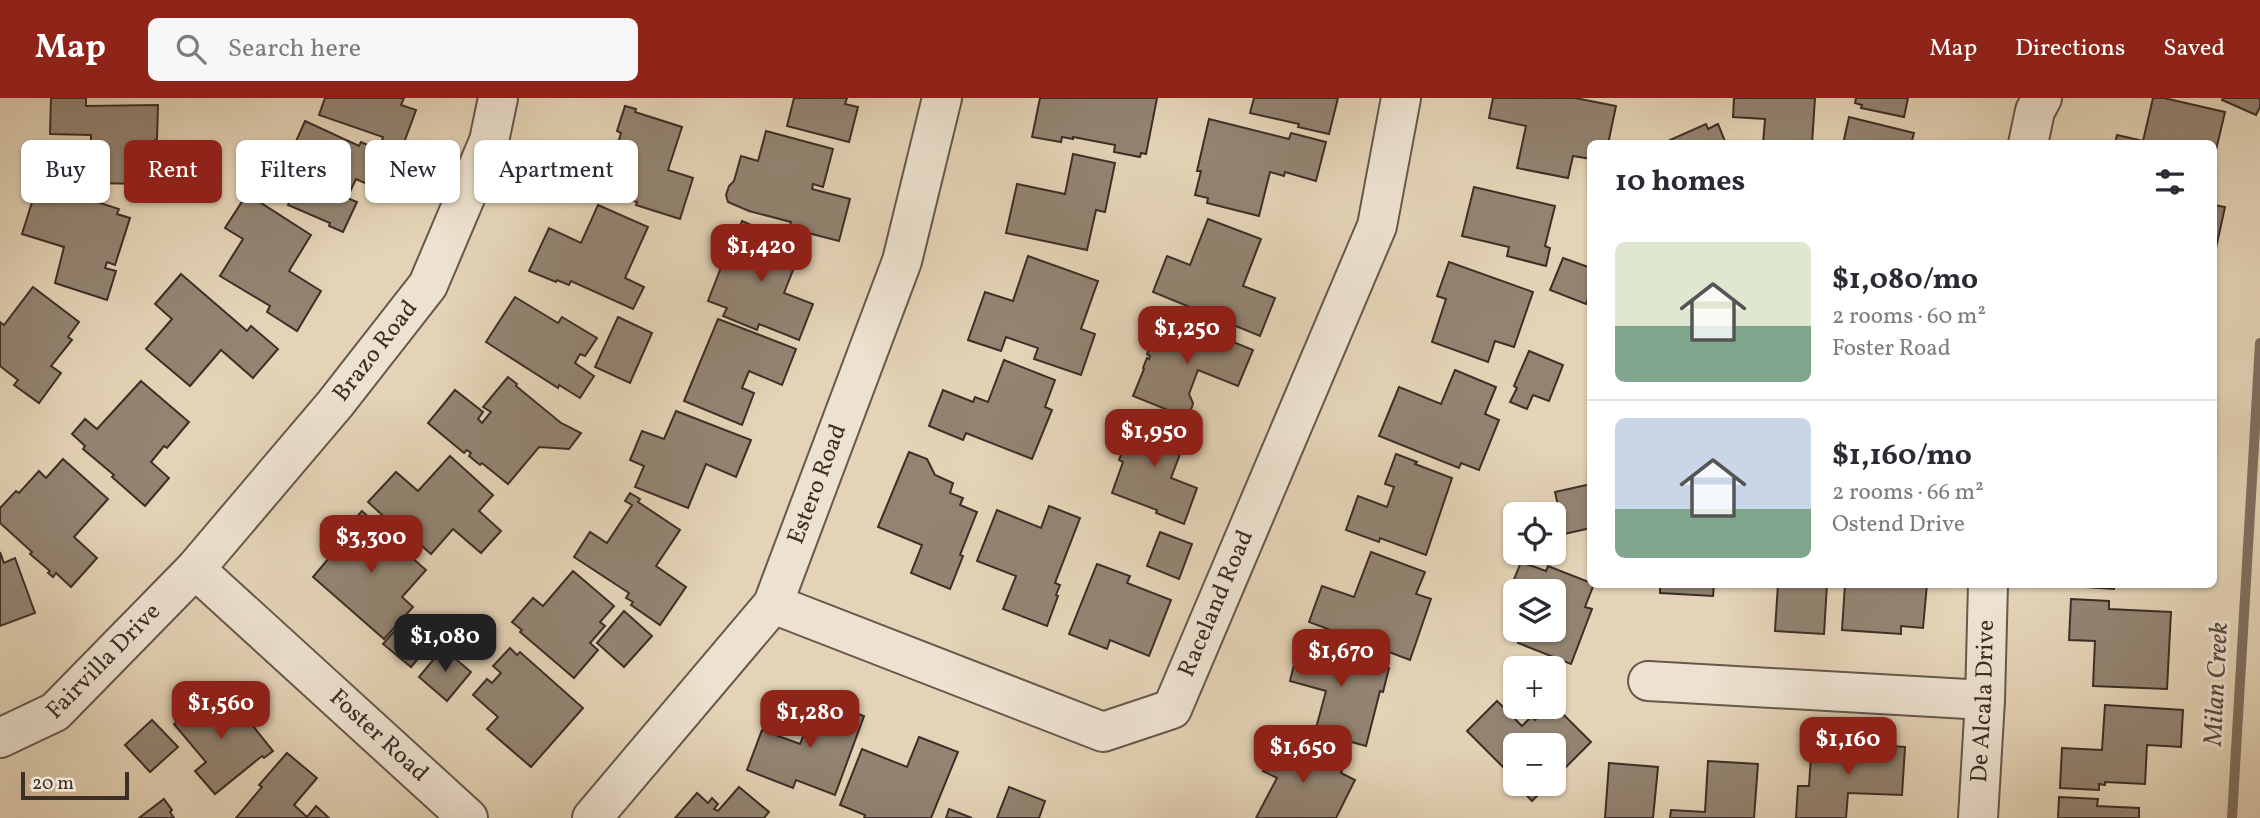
<!DOCTYPE html>
<meta charset="utf-8">
<style>
body{margin:0;font-family:Vollkorn,serif;background:#f7f7f7;color:#2b2b33;height:100vh;display:flex;flex-direction:column;font-size:26px;white-space:nowrap}
*{box-sizing:border-box;margin:0}
p{font-size:23px;color:#7c7c81}
.icon{flex:none;width:38px;height:38px;fill:none;stroke:currentColor;stroke-width:2;stroke-linecap:round;stroke-linejoin:round}
.map{position:relative;flex:1;overflow:hidden}
.drawer{position:absolute;left:1587px;top:42px;width:630px;height:448px;display:flex;flex-direction:column;background:#fff;border-radius:10px;box-shadow:0 2px 5px #0004}
.drawer>*{flex:none}
.guide{position:absolute;left:21px;top:42px;width:665px;height:63px;display:flex;gap:14px}
.tools{position:absolute;left:1503px;top:404px;display:grid;gap:14px}
.tools a{display:grid;place-items:center;width:63px;height:63px;border-radius:10px;background:#fff;box-shadow:0 2px 5px #0004;font-size:35px}
.scale{position:absolute;left:21px;bottom:18px;width:108px;box-sizing:border-box;padding-left:7px;border:4px solid #3c2f28;border-top:0;font-size:19px;line-height:24px;white-space:nowrap;color:#3c2f28;-webkit-text-stroke:5px #ede2d0;paint-order:stroke}
.price{position:absolute;translate:-50% -60px;padding:0 16px;border-radius:14px;background:#8f2418;color:#fff;font-size:23px;line-height:46px;filter:drop-shadow(0 2px 4px #0008)}
.price::after{content:'';position:absolute;left:50%;top:42px;width:21px;height:16px;margin-left:-10px;background:inherit;clip-path:polygon(0 0,100% 0,50% 100%)}
.price.on{background:#222;color:#fff}
ul{padding:0;list-style:none}
li{display:flex;align-items:center;gap:21px;height:175px;padding:0 28px}
li+li{border-top:2px solid #e1e1e2}
li span{display:grid;place-items:center;flex:none;width:196px;height:140px;border-radius:10px;color:#555}
li>.icon{margin-inline-start:auto}
span .icon{width:84px;height:84px;fill:#fffc;stroke-width:1}
li b{font-size:30px}
h2{display:flex;justify-content:space-between;align-items:center;height:84px;padding:0 28px;font-size:30px}
.tag{padding:0 24px;border-radius:10px;background:#fff;box-shadow:0 2px 5px #0004;font-size:24px;line-height:63px}
.tag.on{background:#8f2418;color:#fff}
header{display:flex;align-items:center;gap:42px;box-sizing:border-box;height:98px;padding:0 35px;background:#8f2418;color:#fff}
header strong{font-size:33px}
nav{display:flex;gap:38px;margin-inline-start:auto;font-size:24px}
.search{width:490px;height:63px;background:#f7f7f7;display:flex;align-items:center;gap:18px;box-sizing:border-box;padding:0 24px;border-radius:10px;color:#7c7c81;font-size:26px}
.map>svg:first-child{display:block}
</style>
<header>
<strong>Map</strong>
<div class="search"><svg class="icon" aria-label="search" viewBox="0 0 24 24"><circle cx="10" cy="10" r="6"/><path d="M15 15l6 6"/></svg>Search here</div>
<nav><a>Map</a><a>Directions</a><a>Saved</a></nav>
</header>
<div class="map">
<svg width="2260" height="720" viewBox="0 0 2260 720">
<rect width="100%" height="100%" fill="#e4d3b6"/>
<filter id="stains"><feTurbulence type="fractalNoise" baseFrequency=".00286" numOctaves="4"/><feColorMatrix values="0 0 0 0 .2 0 0 0 0 .09 0 0 0 0 .02 0 0 0 .5 -.17"/></filter>
<radialGradient id="worn" r=".72"><stop offset=".6" stop-color="#630" stop-opacity="0"/><stop offset="1" stop-color="#630" stop-opacity=".3"/></radialGradient>
<g fill="none" stroke-linecap="round" stroke-linejoin="round">
<polyline stroke="#7f7060" stroke-width="10" points="2232,720 2260,245"/>
</g>
<g fill="#938472" stroke="#3c2f28" stroke-width="2">
<polygon points="51,0 86,0 86,8 158,7 157,41 148,47 148,86 90,85 91,37 50,36"/>
<polygon points="325,0 404,0 401,7 416,12 402,50 382,42 383,39 319,17"/>
<polygon points="794,0 847,0 845,6 858,9 849,44 787,28"/>
<polygon points="1040,0 1157,0 1146,56 1141,55 1140,59 1114,54 1115,47 1073,39 1073,41 1062,39 1061,44 1032,39"/>
<polygon points="1254,0 1338,0 1329,36 1298,29 1299,26 1250,15"/>
<polygon points="1493,0 1575,0 1616,8 1608,46 1591,46 1591,61 1573,58 1568,80 1517,70 1526,28 1489,20"/>
<polygon points="1734,0 1815,0 1812,46 1763,46 1765,21 1733,19"/>
<polygon points="1856,0 1908,0 1904,19 1861,10 1862,7 1855,5"/>
<polygon points="2153,0 2164,0 2225,14 2216,52 2214,51 2214,46 2115,46 2117,37 2143,43"/>
<polygon points="2223,0 2260,0 2260,9 2256,17 2222,2"/>
<polygon points="625,8 636,11 635,14 682,29 668,72 693,80 680,121 636,107 637,104 621,98 619,104 587,94 588,91 565,84 578,45 609,55 611,51 616,52 621,35 617,33"/>
<polygon points="1849,19 1914,35 1911,46 1843,46"/>
<polygon points="1209,21 1289,41 1291,35 1326,44 1316,83 1285,74 1284,78 1270,74 1259,118 1207,105 1208,100 1195,97 1201,73 1197,73"/>
<polygon points="305,23 359,48 361,44 400,61 385,94 356,81 347,100 357,104 343,134 329,128 330,125 288,107 305,67 289,59"/>
<polygon points="1706,26 1708,31 1718,26 1726,46 1672,46 1670,42"/>
<polygon points="766,33 833,51 823,89 813,86 812,91 850,101 839,143 789,130 791,124 749,113 728,104 726,97 729,88 734,83 741,58 758,63"/>
<polygon points="1073,56 1115,65 1105,114 1096,112 1087,152 1006,135 1017,86 1065,96"/>
<polygon points="38,85 119,111 117,116 130,120 115,167 107,164 105,170 116,173 107,202 55,185 64,149 22,136"/>
<polygon points="1474,89 1555,108 1545,148 1550,150 1546,168 1507,158 1509,149 1462,138"/>
<polygon points="247,96 311,137 289,173 321,193 297,233 267,214 270,208 220,178 243,141 225,130"/>
<polygon points="598,107 648,129 625,180 644,189 633,211 571,183 569,187 557,182 556,184 529,173 549,130 581,145"/>
<polygon points="2214,107 2225,109 2216,150 2214,150"/>
<polygon points="1208,121 1261,141 1243,188 1275,200 1260,238 1153,194 1167,158 1190,167"/>
<polygon points="742,123 794,146 803,147 784,195 813,206 799,242 759,226 757,232 723,218 727,210 708,203 722,167 728,169 736,148 733,147"/>
<polygon points="1028,158 1098,183 1081,231 1095,236 1081,277 1034,261 1038,250 1006,239 1001,253 968,242 985,194 1013,203"/>
<polygon points="1563,160 1591,170 1591,193 1586,206 1550,192"/>
<polygon points="1449,164 1533,194 1514,249 1495,243 1488,264 1432,244 1446,201 1437,198"/>
<polygon points="181,176 247,233 251,228 278,251 253,280 221,252 190,288 146,251 172,221 155,206"/>
<polygon points="33,189 79,224 68,239 72,242 51,268 61,275 39,305 14,287 18,282 0,268 0,224 4,227"/>
<polygon points="515,199 558,225 562,219 597,240 585,258 580,256 575,265 594,278 580,300 559,287 558,290 486,244"/>
<polygon points="618,219 652,235 630,285 595,269"/>
<polygon points="718,221 796,251 782,287 749,273 742,290 754,295 742,327 684,303"/>
<polygon points="1160,224 1201,240 1204,232 1253,252 1238,288 1198,272 1189,296 1193,305 1192,309 1190,313 1180,317 1133,298 1144,271 1143,270 1147,260 1149,261 1150,258 1147,256"/>
<polygon points="1529,253 1563,267 1549,303 1533,297 1527,311 1510,304 1517,290 1514,288"/>
<polygon points="1004,262 1055,282 1045,309 1052,312 1032,361 966,335 963,342 929,328 943,292 973,304 975,299 988,304"/>
<polygon points="1455,272 1496,289 1485,316 1499,322 1479,372 1461,365 1459,370 1379,338 1399,289 1441,306"/>
<polygon points="508,279 517,286 516,288 561,325 581,335 569,351 539,349 508,386 482,365 480,367 469,358 471,355 467,352 464,355 428,325 455,292 483,314 478,321 482,325 491,314 483,309"/>
<polygon points="141,283 189,324 167,350 164,348 151,364 169,380 145,408 112,379 114,377 83,351 85,348 72,336 85,321 97,331"/>
<polygon points="676,313 751,342 736,379 706,366 688,410 635,389 644,368 630,362 642,333 664,341"/>
<polygon points="1137,316 1188,335 1171,380 1197,390 1184,426 1156,415 1157,412 1112,395 1123,364 1119,362"/>
<polygon points="909,354 927,361 935,377 953,385 950,395 963,400 960,407 977,414 960,457 963,458 950,491 911,475 922,447 878,429"/>
<polygon points="1396,356 1417,364 1415,366 1452,380 1426,457 1380,440 1379,444 1346,432 1358,398 1387,409 1394,389 1385,386"/>
<polygon points="450,358 493,397 479,413 501,433 481,455 453,431 431,456 394,423 392,426 368,404 396,374 418,393"/>
<polygon points="63,361 108,401 74,439 97,460 71,489 56,475 53,479 48,475 50,473 30,456 32,454 0,425 0,410 16,393 19,395 39,373 46,380"/>
<polygon points="1591,386 1591,430 1564,436 1555,394"/>
<polygon points="630,395 640,401 638,404 680,432 656,468 686,489 660,527 631,507 633,504 626,500 629,495 574,459 590,434 607,445 632,407 625,403"/>
<polygon points="1049,408 1080,420 1055,485 1060,487 1056,497 1058,498 1047,528 1003,511 1016,478 977,463 997,412 1041,430"/>
<polygon points="362,413 372,422 370,423 426,472 402,499 413,509 384,541 313,479 340,447 335,443"/>
<polygon points="1160,434 1192,446 1179,481 1147,468"/>
<polygon points="0,454 4,465 15,460 35,515 0,528"/>
<polygon points="1371,454 1425,474 1416,496 1431,501 1410,562 1309,524 1322,488 1354,499"/>
<polygon points="1521,464 1546,473 1548,468 1594,486 1585,509 1592,511 1571,566 1518,545 1523,532 1554,532 1554,494 1516,494 1516,502 1507,499"/>
<polygon points="1097,466 1130,478 1127,485 1171,502 1149,558 1110,542 1107,551 1069,536"/>
<polygon points="573,473 614,508 600,524 605,528 590,545 598,552 574,580 520,534 522,532 512,524 533,500 543,508"/>
<polygon points="1660,486 1714,486 1713,498 1660,495"/>
<polygon points="1778,486 1827,486 1824,536 1775,533"/>
<polygon points="1845,486 1927,486 1923,530 1901,528 1901,536 1842,532"/>
<polygon points="2071,486 2114,486 2114,491 2071,488"/>
<polygon points="2071,501 2109,503 2109,511 2171,514 2167,591 2093,588 2095,543 2069,542"/>
<polygon points="624,513 652,538 624,569 597,545"/>
<polygon points="406,520 433,543 411,569 383,546"/>
<polygon points="1301,538 1335,547 1334,553 1343,555 1342,557 1389,570 1383,594 1380,593 1366,648 1315,634 1326,593 1290,583"/>
<polygon points="443,550 471,574 447,603 419,579"/>
<polygon points="510,550 517,557 520,554 583,610 531,669 487,631 498,619 473,597 487,581 492,585 501,575 493,568"/>
<polygon points="214,592 243,626 248,622 273,653 264,660 262,658 215,696 195,673 206,664 174,626"/>
<polygon points="818,601 864,618 835,697 796,682 793,690 747,672 762,632 800,646"/>
<polygon points="1497,603 1522,628 1531,619 1535,622 1547,609 1554,607 1591,644 1554,681 1554,648 1516,648 1516,686 1549,686 1532,703 1513,683 1515,681 1467,633"/>
<polygon points="2105,607 2183,612 2181,649 2147,647 2145,686 2105,684 2105,687 2099,686 2099,692 2060,690 2062,650 2102,652"/>
<polygon points="152,622 178,649 150,674 125,647"/>
<polygon points="1281,638 1305,650 1303,653 1342,673 1341,675 1355,682 1336,720 1256,720 1277,680 1263,673"/>
<polygon points="919,639 958,654 931,720 864,720 865,717 840,707 862,651 907,669"/>
<polygon points="1812,643 1905,649 1902,697 1848,695 1846,720 1796,720 1798,688 1809,688"/>
<polygon points="287,655 317,680 294,707 307,719 316,708 329,720 236,720 262,689 259,687"/>
<polygon points="1708,663 1758,666 1754,720 1670,720 1671,712 1705,714"/>
<polygon points="1609,665 1658,669 1653,720 1605,720"/>
<polygon points="739,689 769,714 764,720 675,720 697,695 708,705 712,700 718,706 714,711 718,713"/>
<polygon points="1009,689 1045,703 1039,720 997,720"/>
<polygon points="2059,699 2098,701 2097,708 2139,710 2139,720 2058,720"/>
<polygon points="164,701 172,712 170,714 174,720 139,720"/>
<polygon points="949,711 972,720 946,720"/>
</g>
<g fill="none" stroke-linecap="round" stroke-linejoin="round">
<g stroke="#66584c" stroke-width="42">
<g id="minor">
<polyline points="2028,46 2035,13 2042,0"/>
<path id="s1" d="M195 471 468 720"/>
<path id="s2" d="M773 506 1103 634 1172 611 1377 128 1401 0"/>
<polyline points="1648,583 1985,602"/>
<path id="s3" d="M0 640 55 614 195 471 335 306 428 187 489 43 498 0"/>
<path id="s4" d="M592 720 773 506 902 163 942 0"/>
<path id="s5" d="M1978 720 1985 602 1988 486"/>
</g>
</g>
<use href="#minor" stroke="#ede2d0" stroke-width="38"/>
</g>
<g text-anchor="middle" dominant-baseline="central" stroke-width="6" stroke-linejoin="round" paint-order="stroke">
<g font-size="24" fill="#3c2f28" stroke="#ede2d0">
<text stroke="none"><textPath href="#s3" startOffset="544">Brazo Road</textPath></text>
<text stroke="none"><textPath href="#s4" startOffset="408">Estero Road</textPath></text>
<text stroke="none"><textPath href="#s2" startOffset="541">Raceland Road</textPath></text>
<text stroke="none"><textPath href="#s3" startOffset="131">Fairvilla Drive</textPath></text>
<text stroke="none"><textPath href="#s5" startOffset="117">De Alcala Drive</textPath></text>
<text stroke="none"><textPath href="#s1" startOffset="248">Foster Road</textPath></text>
</g>
<g font-size="26" font-style="italic" fill="#584a40" stroke="#ede2d0">
<text transform="translate(2217 586) rotate(-87)">Milan Creek</text>
</g>
</g>
<rect width="100%" height="100%" filter="url(#stains)"/>
<rect width="100%" height="100%" fill="url(#worn)"/>
</svg>
<div class="tools">
<a><svg class="icon" aria-label="locate" viewBox="0 0 24 24"><circle cx="12" cy="12" r="6"/><path d="M12 2v4M12 18v4M2 12h4M18 12h4"/></svg></a>
<a><svg class="icon" aria-label="layers" viewBox="0 0 24 24"><path d="M12 4l9 5-9 5-9-5zM3 14l9 5 9-5"/></svg></a>
<a>+</a>
<a>−</a>
</div>
<div class="scale">20 m</div>
<b class="price" style="left:761px;top:186px">$1,420</b>
<b class="price" style="left:1187px;top:268px">$1,250</b>
<b class="price" style="left:1154px;top:371px">$1,950</b>
<b class="price" style="left:371px;top:477px">$3,300</b>
<b class="price on" style="left:445px;top:576px">$1,080</b>
<b class="price" style="left:1341px;top:591px">$1,670</b>
<b class="price" style="left:221px;top:643px">$1,560</b>
<b class="price" style="left:810px;top:652px">$1,280</b>
<b class="price" style="left:1848px;top:679px">$1,160</b>
<b class="price" style="left:1303px;top:687px">$1,650</b>
<div class="guide">
<a class="tag">Buy</a>
<a class="tag on">Rent</a>
<a class="tag">Filters</a>
<a class="tag">New</a>
<a class="tag">Apartment</a>
</div>
<section class="drawer">
<h2>10 homes<svg class="icon" aria-label="filters" viewBox="0 0 24 24"><path d="M4 7h16M4 17h16"/><circle cx="9" cy="7" r="2"/><circle cx="15" cy="17" r="2"/></svg></h2>
<ul>
<li><span style="background:linear-gradient(#dfe7d0 60%,#7fa58c 0)"><svg class="icon" aria-label="home" viewBox="0 0 24 24"><path d="M3 11l9-7 9 7M6 9v11h12V9"/></svg></span><div><b>$1,080/mo</b><p>2 rooms · 60 m²</p><p>Foster Road</p></div></li>
<li><span style="background:linear-gradient(#c9d6e8 65%,#7fa58c 0)"><svg class="icon" aria-label="home" viewBox="0 0 24 24"><path d="M3 11l9-7 9 7M6 9v11h12V9"/></svg></span><div><b>$1,160/mo</b><p>2 rooms · 66 m²</p><p>Ostend Drive</p></div></li>
</ul>
</section>
</div>
